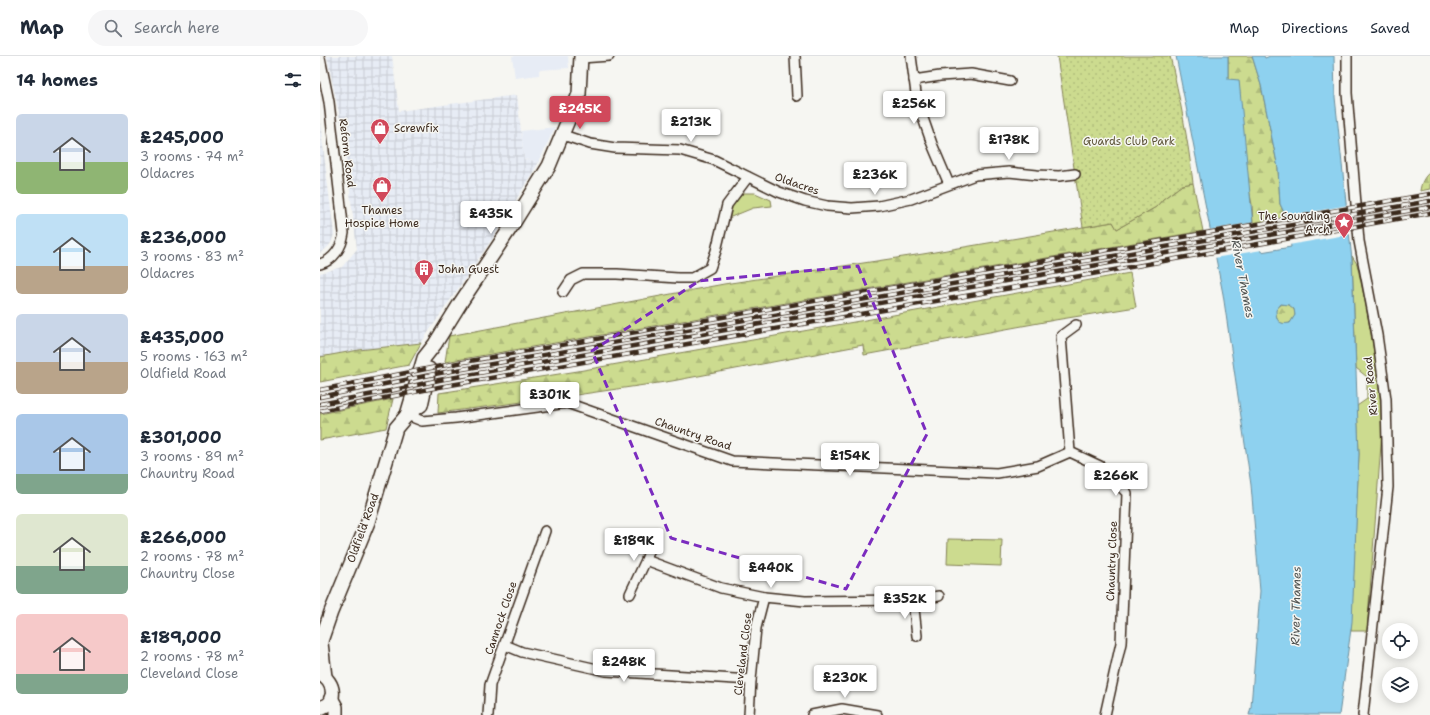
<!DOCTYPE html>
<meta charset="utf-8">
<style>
body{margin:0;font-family:"Shantell Sans",sans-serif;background:#f6f6f7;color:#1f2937;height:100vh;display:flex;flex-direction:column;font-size:15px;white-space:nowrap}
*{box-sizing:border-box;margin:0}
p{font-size:13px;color:#747a83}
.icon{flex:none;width:22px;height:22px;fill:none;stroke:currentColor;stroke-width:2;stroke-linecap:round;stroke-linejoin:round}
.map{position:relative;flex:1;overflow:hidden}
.sheet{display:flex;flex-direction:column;background:#fff;width:320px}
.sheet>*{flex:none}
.controls{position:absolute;left:1062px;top:567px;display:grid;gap:8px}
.controls a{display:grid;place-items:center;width:36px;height:36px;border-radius:50%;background:#fff;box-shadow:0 2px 10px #0003;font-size:20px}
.price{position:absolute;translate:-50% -34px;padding:0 9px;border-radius:4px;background:#fff;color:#222;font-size:13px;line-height:26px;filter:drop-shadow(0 1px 2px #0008)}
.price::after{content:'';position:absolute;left:50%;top:24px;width:12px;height:9px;margin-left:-6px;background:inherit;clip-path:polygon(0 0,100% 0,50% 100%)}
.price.selected{background:#d1495b;color:#fff}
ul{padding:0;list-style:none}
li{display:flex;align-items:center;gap:12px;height:100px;padding:0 16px}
li span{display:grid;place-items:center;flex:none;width:112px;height:80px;border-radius:6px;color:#555}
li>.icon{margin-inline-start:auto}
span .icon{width:48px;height:48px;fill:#fffc;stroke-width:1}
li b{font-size:17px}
h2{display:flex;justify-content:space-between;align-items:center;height:48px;padding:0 16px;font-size:17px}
header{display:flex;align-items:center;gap:24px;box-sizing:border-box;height:56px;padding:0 20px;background:#fff;border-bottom:1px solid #e0e1e3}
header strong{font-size:19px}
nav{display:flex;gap:22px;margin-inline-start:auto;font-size:14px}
.search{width:280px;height:36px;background:#f6f6f7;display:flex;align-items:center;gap:10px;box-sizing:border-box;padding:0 14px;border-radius:22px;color:#747a83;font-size:15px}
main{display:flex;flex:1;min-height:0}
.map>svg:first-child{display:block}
</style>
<header>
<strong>Map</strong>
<div class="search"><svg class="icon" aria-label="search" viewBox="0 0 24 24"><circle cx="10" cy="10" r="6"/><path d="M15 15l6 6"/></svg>Search here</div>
<nav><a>Map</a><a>Directions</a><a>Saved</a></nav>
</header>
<main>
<section class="sheet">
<h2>14 homes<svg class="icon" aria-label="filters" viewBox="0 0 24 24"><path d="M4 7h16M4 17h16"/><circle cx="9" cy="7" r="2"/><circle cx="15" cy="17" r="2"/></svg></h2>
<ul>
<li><span style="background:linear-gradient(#c9d6e8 60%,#8fb573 0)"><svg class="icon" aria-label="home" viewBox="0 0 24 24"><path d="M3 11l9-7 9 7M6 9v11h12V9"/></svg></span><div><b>£245,000</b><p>3 rooms · 74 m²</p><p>Oldacres</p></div></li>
<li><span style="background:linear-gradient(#bfe0f5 65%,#b9a48a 0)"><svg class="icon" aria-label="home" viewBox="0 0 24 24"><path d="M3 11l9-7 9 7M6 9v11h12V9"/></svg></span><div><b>£236,000</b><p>3 rooms · 83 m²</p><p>Oldacres</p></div></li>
<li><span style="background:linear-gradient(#c9d6e8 60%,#b9a48a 0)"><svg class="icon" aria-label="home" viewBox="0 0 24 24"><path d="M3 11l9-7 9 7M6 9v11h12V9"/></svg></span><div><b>£435,000</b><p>5 rooms · 163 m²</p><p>Oldfield Road</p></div></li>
<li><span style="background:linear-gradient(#a9c7e8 75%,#7fa58c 0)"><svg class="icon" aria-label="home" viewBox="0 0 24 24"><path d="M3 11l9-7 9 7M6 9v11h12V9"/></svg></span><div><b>£301,000</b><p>3 rooms · 89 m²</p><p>Chauntry Road</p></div></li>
<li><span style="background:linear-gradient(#dfe7d0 65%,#7fa58c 0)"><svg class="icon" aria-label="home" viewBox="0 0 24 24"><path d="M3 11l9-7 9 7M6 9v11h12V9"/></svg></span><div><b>£266,000</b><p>2 rooms · 78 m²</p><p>Chauntry Close</p></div></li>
<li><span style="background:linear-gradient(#f6c9c9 75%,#7fa58c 0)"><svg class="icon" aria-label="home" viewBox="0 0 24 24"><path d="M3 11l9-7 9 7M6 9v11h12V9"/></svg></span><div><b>£189,000</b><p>2 rooms · 78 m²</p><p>Cleveland Close</p></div></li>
</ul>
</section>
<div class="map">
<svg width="1110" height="659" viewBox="0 0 1110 659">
<defs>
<pattern id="industrial-grid" width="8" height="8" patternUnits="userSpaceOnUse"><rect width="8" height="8" fill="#e7ecf5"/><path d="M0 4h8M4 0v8" fill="none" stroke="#c7cbd2"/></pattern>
<pattern id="forest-firs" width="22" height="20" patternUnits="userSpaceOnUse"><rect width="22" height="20" fill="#ccdb8f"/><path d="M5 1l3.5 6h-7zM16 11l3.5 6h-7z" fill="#b0bc7b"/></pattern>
<pattern id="park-dots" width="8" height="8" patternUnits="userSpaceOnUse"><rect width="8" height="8" fill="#ccdb8f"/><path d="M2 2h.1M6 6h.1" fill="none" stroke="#b0bc7b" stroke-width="1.8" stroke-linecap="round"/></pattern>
</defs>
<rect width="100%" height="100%" fill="#f6f6f2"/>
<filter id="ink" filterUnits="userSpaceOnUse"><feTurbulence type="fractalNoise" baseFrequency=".025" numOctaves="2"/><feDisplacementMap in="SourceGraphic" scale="8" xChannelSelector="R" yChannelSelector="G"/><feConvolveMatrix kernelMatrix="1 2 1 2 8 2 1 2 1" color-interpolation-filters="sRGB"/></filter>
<g filter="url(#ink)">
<g fill="#e7ecf5">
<polygon points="192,0 248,0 249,12 219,14 219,19 195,22"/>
<polygon points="235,71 219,106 204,103 201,75"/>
</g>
<g fill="url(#industrial-grid)">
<polygon points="7,0 72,0 79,55 197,39 204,103 219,106 174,180 101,287 39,294 0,301 0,217 22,211 37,193 22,72"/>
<polygon points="0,66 14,178 11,187 7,192 0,197"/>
</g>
<g fill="#ccdb8f" stroke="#848256">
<polygon points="424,137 435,137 451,144 452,150 433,152 406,163 404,162 414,146"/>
<polygon points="1032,200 1037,208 1046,249 1056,308 1060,341 1062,375 1047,575 1031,575 1039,398 1037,350 1047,343 1047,321 1036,312"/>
<polygon points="628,483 682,484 681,510 627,508"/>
</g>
<g fill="url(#forest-firs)" stroke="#848256">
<polygon points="908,0 932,0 941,29 958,112 960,148 967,163 933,169 932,149 908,23"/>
<path d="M1110 116V133L1100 135C1101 127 1104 121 1110 116Z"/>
<polygon points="873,127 883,175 125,306 129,280 404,228 603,198 793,166 797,173 836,151 843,143 862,129"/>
<polygon points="810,217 816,251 735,264 544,299 543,289 352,325 256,339 118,357 119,337 258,315"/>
<circle cx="965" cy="258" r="10"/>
<polygon points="101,287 89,309 0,326 0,301 39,294"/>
<polygon points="73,343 66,372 0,384 0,358"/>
</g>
<path fill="url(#park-dots)" stroke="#848256" d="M737 0H850C860 42 868 84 873 127L862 129 843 143 836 151 797 173 793 166 763 171Z"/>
<path fill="#8ed1ef" stroke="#6d8e9b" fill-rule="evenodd" d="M856 0H908V23L919 24 933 169 941 196 971 191 967 163 960 148 958 112 941 29 932 0H944L945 2 950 0H1014L1015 41 1032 204 1039 398 1032 566 1019 659H929L931 651 940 535 931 429 903 238ZM961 248 969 249 974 253 975 259 970 267C959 269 956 265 956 254Z"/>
<g fill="#f6f6f2">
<polygon points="1028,149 1031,178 969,189 964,161"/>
<polygon points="935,166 942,194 894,202 888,174"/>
</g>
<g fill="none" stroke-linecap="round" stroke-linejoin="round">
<g stroke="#3b2a1e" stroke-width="12">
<g id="minor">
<polyline points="475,0 477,40"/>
<polyline points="591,0 597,45 612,88 629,128"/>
<polyline points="1027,0 1027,37 1039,185 1057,279 1066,343 1068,431 1043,659"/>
<path d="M0 2 9 46 24 177C22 191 14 204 0 208"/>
<polyline points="261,2 289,0"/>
<polyline points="594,24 620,20 651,18 690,25"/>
<polyline points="243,79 270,88 295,92 360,94 394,104 459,136 485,145 507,150 532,152 559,150 591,143 655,119 689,116 717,119 739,120 755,118"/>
<polyline points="243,236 251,224 263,218 297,218 358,222 372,222 390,212 396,195 407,149 428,121"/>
<polyline points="756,269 741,280 750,396 780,410 807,437 801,587 785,659"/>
<polyline points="87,359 102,365 136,362 247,347 412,405 677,417 718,410 750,396"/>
<polyline points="326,504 401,532 444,541 436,572 431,624 429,659"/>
<polyline points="310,538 326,504 334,481"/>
<polyline points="444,541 485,545 593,544 619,540"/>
<polyline points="593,544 597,580"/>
<polyline points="185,589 202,596 286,615 431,624"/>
<polyline points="168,659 170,629 225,475"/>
<polyline points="492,659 522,653 557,659"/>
</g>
</g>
<g stroke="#3b2a1e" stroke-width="16">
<g id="secondary">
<polyline points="87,359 104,302 115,288 141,246 191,171 229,110 259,38 261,0"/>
<polyline points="1,587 5,621"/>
<polyline points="0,588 11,556 48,466 76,372 87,359 101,349 109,313"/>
<path d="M0 618C15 626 18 647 0 652"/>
<polyline points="11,642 16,651 16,659"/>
</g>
</g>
<use href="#minor" stroke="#f6f6f2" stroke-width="9"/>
<use href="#secondary" stroke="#f6f6f2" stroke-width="13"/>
<g stroke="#3b2a1e" stroke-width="4.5">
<g id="rail">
<polyline points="0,334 121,310 1110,138"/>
<polyline points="0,341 120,317 1110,145"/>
<polyline points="0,348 70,335 119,324 1110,151"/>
<polyline points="0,355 119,331 772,218 1110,157"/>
</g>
</g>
<use href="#rail" stroke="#f6f6f2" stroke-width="3" stroke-dasharray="9" stroke-linecap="butt"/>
</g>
</g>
<path fill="none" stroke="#7b2cbf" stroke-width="3" stroke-dasharray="8 5" stroke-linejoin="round" d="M538 210 607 378 526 533 351 482 272 295 379 225Z"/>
<defs>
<g id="shop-pin" transform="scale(1)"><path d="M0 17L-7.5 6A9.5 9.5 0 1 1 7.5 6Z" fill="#d1495b" stroke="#f6f6f2"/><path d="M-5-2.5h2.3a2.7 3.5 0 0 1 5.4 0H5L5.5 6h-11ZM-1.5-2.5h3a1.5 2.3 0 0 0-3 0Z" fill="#fff"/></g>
<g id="sight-pin" transform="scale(1)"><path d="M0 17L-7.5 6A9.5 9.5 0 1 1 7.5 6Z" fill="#d1495b" stroke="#f6f6f2"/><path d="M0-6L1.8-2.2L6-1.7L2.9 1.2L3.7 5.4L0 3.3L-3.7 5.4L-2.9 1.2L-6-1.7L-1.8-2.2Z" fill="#fff"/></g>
<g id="building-pin" transform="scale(1)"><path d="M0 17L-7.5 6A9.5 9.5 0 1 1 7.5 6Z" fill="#d1495b" stroke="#f6f6f2"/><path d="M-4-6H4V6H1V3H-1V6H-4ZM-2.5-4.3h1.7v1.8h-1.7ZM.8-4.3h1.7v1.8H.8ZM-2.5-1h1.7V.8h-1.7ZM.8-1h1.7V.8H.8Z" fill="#fff"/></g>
</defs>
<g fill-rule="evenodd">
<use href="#shop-pin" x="60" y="72"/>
<use href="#shop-pin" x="62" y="130"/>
<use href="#sight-pin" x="1024" y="166"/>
<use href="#building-pin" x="104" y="213"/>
</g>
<g text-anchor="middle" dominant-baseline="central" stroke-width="3" stroke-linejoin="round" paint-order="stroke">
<g font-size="11" fill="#3b2a1e" stroke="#f6f6f2" text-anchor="start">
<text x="74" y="72">Screwfix</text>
<text x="62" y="154" text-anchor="middle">Thames<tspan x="62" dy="13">Hospice Home</tspan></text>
<text x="1010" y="160" text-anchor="end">The Sounding<tspan x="1010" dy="13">Arch</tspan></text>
<text x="118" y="213">John Guest</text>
</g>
<g font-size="11" fill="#5f563a" stroke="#f6f6f2">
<text x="809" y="85">Guards Club Park</text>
</g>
<g font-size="11" fill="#3b2a1e" stroke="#f6f6f2">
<text transform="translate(27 97) rotate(83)">Reform Road</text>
<text transform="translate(477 128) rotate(19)">Oldacres</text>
<text transform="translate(1051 330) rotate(-96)">River Road</text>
<text transform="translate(373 378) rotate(19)">Chauntry Road</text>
<text transform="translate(43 472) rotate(-70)">Oldfield Road</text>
<text transform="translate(792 505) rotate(-88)">Chauntry Close</text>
<text transform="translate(181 562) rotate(-71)">Cannock Close</text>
<text transform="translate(423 598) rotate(-83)">Cleveland Close</text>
</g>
<g font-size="12" font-style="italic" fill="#505452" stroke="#f6f6f2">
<text transform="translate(923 223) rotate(79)">River Thames</text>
<text transform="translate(976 550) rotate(-89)">River Thames</text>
</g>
</g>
</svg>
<div class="controls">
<a><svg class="icon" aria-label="locate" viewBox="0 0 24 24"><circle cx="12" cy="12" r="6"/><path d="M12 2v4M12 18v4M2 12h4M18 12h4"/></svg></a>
<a><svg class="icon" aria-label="layers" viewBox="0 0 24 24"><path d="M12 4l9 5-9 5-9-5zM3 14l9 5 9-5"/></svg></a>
</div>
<b class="price" style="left:594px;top:69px">£256K</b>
<b class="price selected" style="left:260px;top:74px">£245K</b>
<b class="price" style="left:371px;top:87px">£213K</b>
<b class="price" style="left:689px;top:105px">£178K</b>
<b class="price" style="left:555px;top:140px">£236K</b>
<b class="price" style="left:171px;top:179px">£435K</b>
<b class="price" style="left:230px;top:360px">£301K</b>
<b class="price" style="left:530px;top:421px">£154K</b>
<b class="price" style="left:796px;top:441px">£266K</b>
<b class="price" style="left:314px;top:506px">£189K</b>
<b class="price" style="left:451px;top:533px">£440K</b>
<b class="price" style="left:585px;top:564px">£352K</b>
<b class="price" style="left:304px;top:627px">£248K</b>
<b class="price" style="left:525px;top:643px">£230K</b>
</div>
</main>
